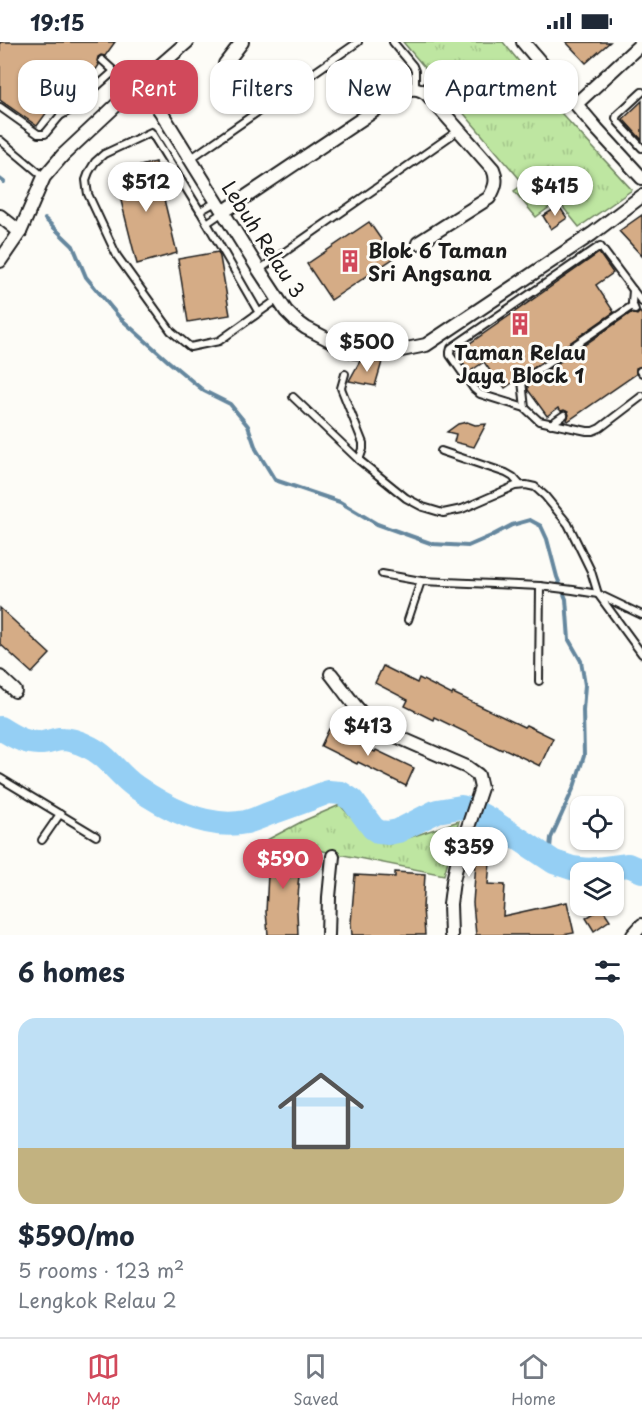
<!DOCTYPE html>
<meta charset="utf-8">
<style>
body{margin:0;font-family:"Playpen Sans",sans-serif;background:#f6f6f7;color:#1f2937;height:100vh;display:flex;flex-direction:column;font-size:22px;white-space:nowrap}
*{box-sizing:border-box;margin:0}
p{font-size:20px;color:#747a83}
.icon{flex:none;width:33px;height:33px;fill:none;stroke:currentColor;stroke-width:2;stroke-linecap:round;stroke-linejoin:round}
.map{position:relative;height:893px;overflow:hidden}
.panel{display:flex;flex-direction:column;background:#fff;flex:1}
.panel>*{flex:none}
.top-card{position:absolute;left:18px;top:18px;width:606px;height:54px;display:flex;gap:12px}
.buttons{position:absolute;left:570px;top:754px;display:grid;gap:12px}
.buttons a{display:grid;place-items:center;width:54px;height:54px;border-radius:12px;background:#fff;box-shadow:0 2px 4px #0004;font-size:30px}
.price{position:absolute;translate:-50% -51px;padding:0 14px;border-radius:21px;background:#fff;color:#222;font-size:20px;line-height:39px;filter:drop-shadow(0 2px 3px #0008)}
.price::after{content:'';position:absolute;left:50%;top:36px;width:18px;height:14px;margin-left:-9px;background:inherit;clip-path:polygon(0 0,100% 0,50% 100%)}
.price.on{background:#d1495b;color:#fff}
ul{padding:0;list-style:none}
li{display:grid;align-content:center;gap:12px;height:318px;padding:0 18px}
li span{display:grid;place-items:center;height:186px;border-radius:18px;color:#555}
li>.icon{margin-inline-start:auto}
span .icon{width:108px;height:108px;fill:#fffc;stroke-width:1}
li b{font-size:26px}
h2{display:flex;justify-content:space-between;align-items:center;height:72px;padding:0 18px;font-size:26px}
.chip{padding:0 21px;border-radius:18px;background:#fff;box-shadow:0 2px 4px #0004;font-size:21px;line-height:54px}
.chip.on{background:#d1495b;color:#fff}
.status{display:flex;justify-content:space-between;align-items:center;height:42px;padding:0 30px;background:#fff;direction:ltr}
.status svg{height:16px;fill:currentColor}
.dock{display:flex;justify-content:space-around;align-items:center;height:84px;border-top:2px solid #e0e1e3;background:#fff;font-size:16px;color:#747a83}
.dock a{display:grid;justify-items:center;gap:3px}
.dock .on{color:#d1495b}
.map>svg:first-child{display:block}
</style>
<div class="status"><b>19:15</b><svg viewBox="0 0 49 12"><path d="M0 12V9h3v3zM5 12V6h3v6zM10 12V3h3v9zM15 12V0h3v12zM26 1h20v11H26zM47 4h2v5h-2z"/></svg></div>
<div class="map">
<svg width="642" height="893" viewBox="0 0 642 893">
<defs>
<pattern id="grass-tufts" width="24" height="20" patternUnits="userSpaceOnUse" patternTransform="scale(1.5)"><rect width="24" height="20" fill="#bee6a1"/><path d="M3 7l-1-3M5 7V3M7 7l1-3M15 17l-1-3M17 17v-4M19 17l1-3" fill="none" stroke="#a3c58a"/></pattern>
</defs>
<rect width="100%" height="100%" fill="#fdfcf7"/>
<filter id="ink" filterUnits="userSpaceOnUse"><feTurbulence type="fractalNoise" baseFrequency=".0167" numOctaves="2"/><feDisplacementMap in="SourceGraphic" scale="12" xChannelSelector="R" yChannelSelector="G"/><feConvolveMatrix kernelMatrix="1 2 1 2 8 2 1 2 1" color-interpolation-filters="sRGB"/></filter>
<g filter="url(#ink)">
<g fill="url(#grass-tufts)" stroke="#6d815e" stroke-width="1.5">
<polygon points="403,0 503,0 562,72 632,148 579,185 558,159 536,175 514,149 524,142"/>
<polygon points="340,763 368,794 379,801 390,802 459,779 444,833 267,798 303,779"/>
</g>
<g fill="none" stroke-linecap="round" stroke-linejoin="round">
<g stroke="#65879e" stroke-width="4">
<polyline points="0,137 4,140"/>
<polyline points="45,177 73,204 86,235 120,276 168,319 204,349 230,362 248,384 256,407 275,438 340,460 377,482 433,502 468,504 491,494 512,483 530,478 541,484 547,497 557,535 566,557 569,598 581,619 585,643 583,668 584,714 574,745 551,796 550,806 554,820"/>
</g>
<path stroke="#95cff4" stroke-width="24" d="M0 686C11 693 24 701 38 701 45 702 53 698 60 697 69 697 79 700 87 704 108 713 117 732 136 745 166 766 208 788 246 780 254 778 261 775 268 772 288 765 308 758 328 750L341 751 352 758 373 786 379 790 388 791 398 789 437 769 461 765 476 770 489 777 554 820 572 826 589 828 628 823 642 829"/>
</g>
<g fill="#d5ac86" stroke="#1c1c1c" stroke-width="1.5">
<polygon points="0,0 115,0 105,14 101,13 98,15 97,19 99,23 95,29 83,37 79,35 75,37 66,49 57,56 37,84 0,58"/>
<polygon points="566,0 610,0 586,21"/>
<polygon points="642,59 642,98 623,77"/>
<polygon points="155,120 177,211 137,222 114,131"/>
<polygon points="559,164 567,176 551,187 543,174"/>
<polygon points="642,173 642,214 619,189"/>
<polygon points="369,180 394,216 331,258 307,222"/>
<polygon points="218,210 220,215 230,273 188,280 178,217"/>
<polygon points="599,211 613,231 596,243 614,270 505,346 497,334 495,336 484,320 469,330 456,311"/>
<polygon points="640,270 642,273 642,324 636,326 636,332 568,379 567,378 569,373 568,370 564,368 561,369 558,366 547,374 528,348 528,342 631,271 637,273"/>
<polygon points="360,319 382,320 375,344 349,339"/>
<polygon points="467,380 475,383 486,382 474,405 454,400 456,392 447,390 458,382"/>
<polygon points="0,566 50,612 32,631 0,602"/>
<polygon points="383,624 417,641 419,636 452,653 453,651 524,685 526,683 553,696 540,724 503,706 502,708 434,675 433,678 405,664 408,658 375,641"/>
<polygon points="329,687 375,710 376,708 414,726 406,744 358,720 357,722 321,704"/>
<polygon points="273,801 303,806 298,842 299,842 297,869 298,893 268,893 266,870 268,832"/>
<polygon points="476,820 490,821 488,842 505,843 503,874 567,860 574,891 562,893 476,893 473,861"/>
<polygon points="395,830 425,832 423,866 425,893 352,893 351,881 355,833 395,835"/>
<polygon points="602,866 610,878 594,889 586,876"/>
</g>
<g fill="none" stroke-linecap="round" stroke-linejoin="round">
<g stroke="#1c1c1c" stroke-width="10">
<g id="service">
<polyline points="393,0 413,24 415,29 415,46"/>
<polyline points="642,50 617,73 616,76 618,80 642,106"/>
<polyline points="0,65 38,92 45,92 60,74 69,69 112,31 113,28 102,18"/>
<polyline points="60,74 63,63 79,40"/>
<polyline points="0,98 44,135"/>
<polyline points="190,117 358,0"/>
<polyline points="200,169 216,160"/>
<polyline points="207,181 223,170"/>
<polyline points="259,228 459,88"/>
<polyline points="633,248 632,261 635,268"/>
<polyline points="642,260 600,204 451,306 450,310 450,313 474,347 480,352 525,366 539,379 587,389 593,389 600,386 642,354"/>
<polyline points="259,271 200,169 151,90 104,112 95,120 89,130 86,138 87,146 88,152 117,214 171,289 190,305 219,299 278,257"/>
<polyline points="640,329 642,331"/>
<polyline points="345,332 341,346 363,401 363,407 359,418"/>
<polyline points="293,355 359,418 406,456 423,465 443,471 462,467 515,444 526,443 535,445 545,454 568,482 591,529 598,552 642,612"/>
<polyline points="525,366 522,339 632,264"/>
<polyline points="551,382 564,373"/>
<polyline points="441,409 506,431 513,435 520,443"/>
<polyline points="382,532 421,539 540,544 573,548 598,552 642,573"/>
<polyline points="408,578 421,539"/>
<polyline points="539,639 540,544"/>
<polyline points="0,736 96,794"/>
<polyline points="42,798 60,772"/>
</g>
</g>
<g stroke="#1c1c1c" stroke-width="16">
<g id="minor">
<polyline points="523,0 597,87 642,136"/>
<polyline points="225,22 242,0"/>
<polyline points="140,41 161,70 259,228 286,269 295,278 306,286 343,305 355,310 382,312 426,303 592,192 642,154"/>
<polyline points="576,62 642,1"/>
<path d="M223 170 399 52C410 46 417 44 427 52L493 127C498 138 495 146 489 156L418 201"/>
<polyline points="0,174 20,190"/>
<polyline points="0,219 20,190 44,135 63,113 140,41 187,0"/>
<path d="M331 632C347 652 360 675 382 688L467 725 478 733 481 746 459 812 453 839 450 862 451 893"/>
<polyline points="0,635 15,649"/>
<polyline points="328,893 329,855 333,814"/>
<polyline points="633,893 642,883"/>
</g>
</g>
<use href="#service" stroke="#fdfcf7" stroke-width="6"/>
<use href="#minor" stroke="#fdfcf7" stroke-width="12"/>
</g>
</g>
<defs>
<g id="building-bare" transform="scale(1.8)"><path d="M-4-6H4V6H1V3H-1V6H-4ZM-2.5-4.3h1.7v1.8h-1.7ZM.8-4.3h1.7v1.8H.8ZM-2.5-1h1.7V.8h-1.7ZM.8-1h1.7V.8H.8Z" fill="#d1495b" stroke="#fdfcf7" stroke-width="2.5" paint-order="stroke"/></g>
</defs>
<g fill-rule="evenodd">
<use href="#building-bare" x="350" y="219"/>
<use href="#building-bare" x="520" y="282"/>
</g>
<g text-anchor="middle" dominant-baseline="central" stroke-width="6" stroke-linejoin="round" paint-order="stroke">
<g font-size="20" fill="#1c1c1c" stroke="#fdfcf7">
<text transform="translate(264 197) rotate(57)">Lebuh Relau 3</text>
</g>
<g font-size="20" font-weight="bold" fill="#1c1c1c" stroke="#fdfcf7" text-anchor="start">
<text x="368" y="208">Blok 6 Taman<tspan x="368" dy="23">Sri Angsana</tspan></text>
<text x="520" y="310" text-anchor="middle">Taman Relau<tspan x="520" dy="23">Jaya Block 1</tspan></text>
</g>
</g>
</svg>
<div class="buttons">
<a><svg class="icon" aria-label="locate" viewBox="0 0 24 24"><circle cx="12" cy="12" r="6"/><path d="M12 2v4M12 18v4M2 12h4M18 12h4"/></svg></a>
<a><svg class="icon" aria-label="layers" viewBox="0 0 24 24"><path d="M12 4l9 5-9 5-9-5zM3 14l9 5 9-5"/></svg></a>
</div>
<b class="price" style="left:146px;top:171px">$512</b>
<b class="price" style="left:555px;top:175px">$415</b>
<b class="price" style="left:367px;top:331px">$500</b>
<b class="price" style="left:368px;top:715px">$413</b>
<b class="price" style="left:469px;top:836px">$359</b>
<b class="price on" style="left:283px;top:848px">$590</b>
<div class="top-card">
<a class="chip">Buy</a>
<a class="chip on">Rent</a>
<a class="chip">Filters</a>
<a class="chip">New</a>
<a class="chip">Apartment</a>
</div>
</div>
<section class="panel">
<h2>6 homes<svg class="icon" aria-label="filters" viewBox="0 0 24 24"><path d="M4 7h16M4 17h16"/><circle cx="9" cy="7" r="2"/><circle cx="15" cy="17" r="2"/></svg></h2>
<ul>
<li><span style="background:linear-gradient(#bfe0f5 70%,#c2b280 0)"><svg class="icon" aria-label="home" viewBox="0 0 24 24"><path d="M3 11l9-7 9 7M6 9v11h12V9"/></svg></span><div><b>$590/mo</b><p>5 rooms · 123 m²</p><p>Lengkok Relau 2</p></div></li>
</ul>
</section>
<nav class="dock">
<a class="on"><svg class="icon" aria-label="map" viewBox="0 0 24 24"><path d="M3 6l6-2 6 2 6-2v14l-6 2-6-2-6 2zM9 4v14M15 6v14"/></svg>Map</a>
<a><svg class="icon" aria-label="saved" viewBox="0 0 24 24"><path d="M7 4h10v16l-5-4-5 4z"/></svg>Saved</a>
<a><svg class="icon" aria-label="home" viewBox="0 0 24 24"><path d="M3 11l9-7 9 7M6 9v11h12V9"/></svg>Home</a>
</nav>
